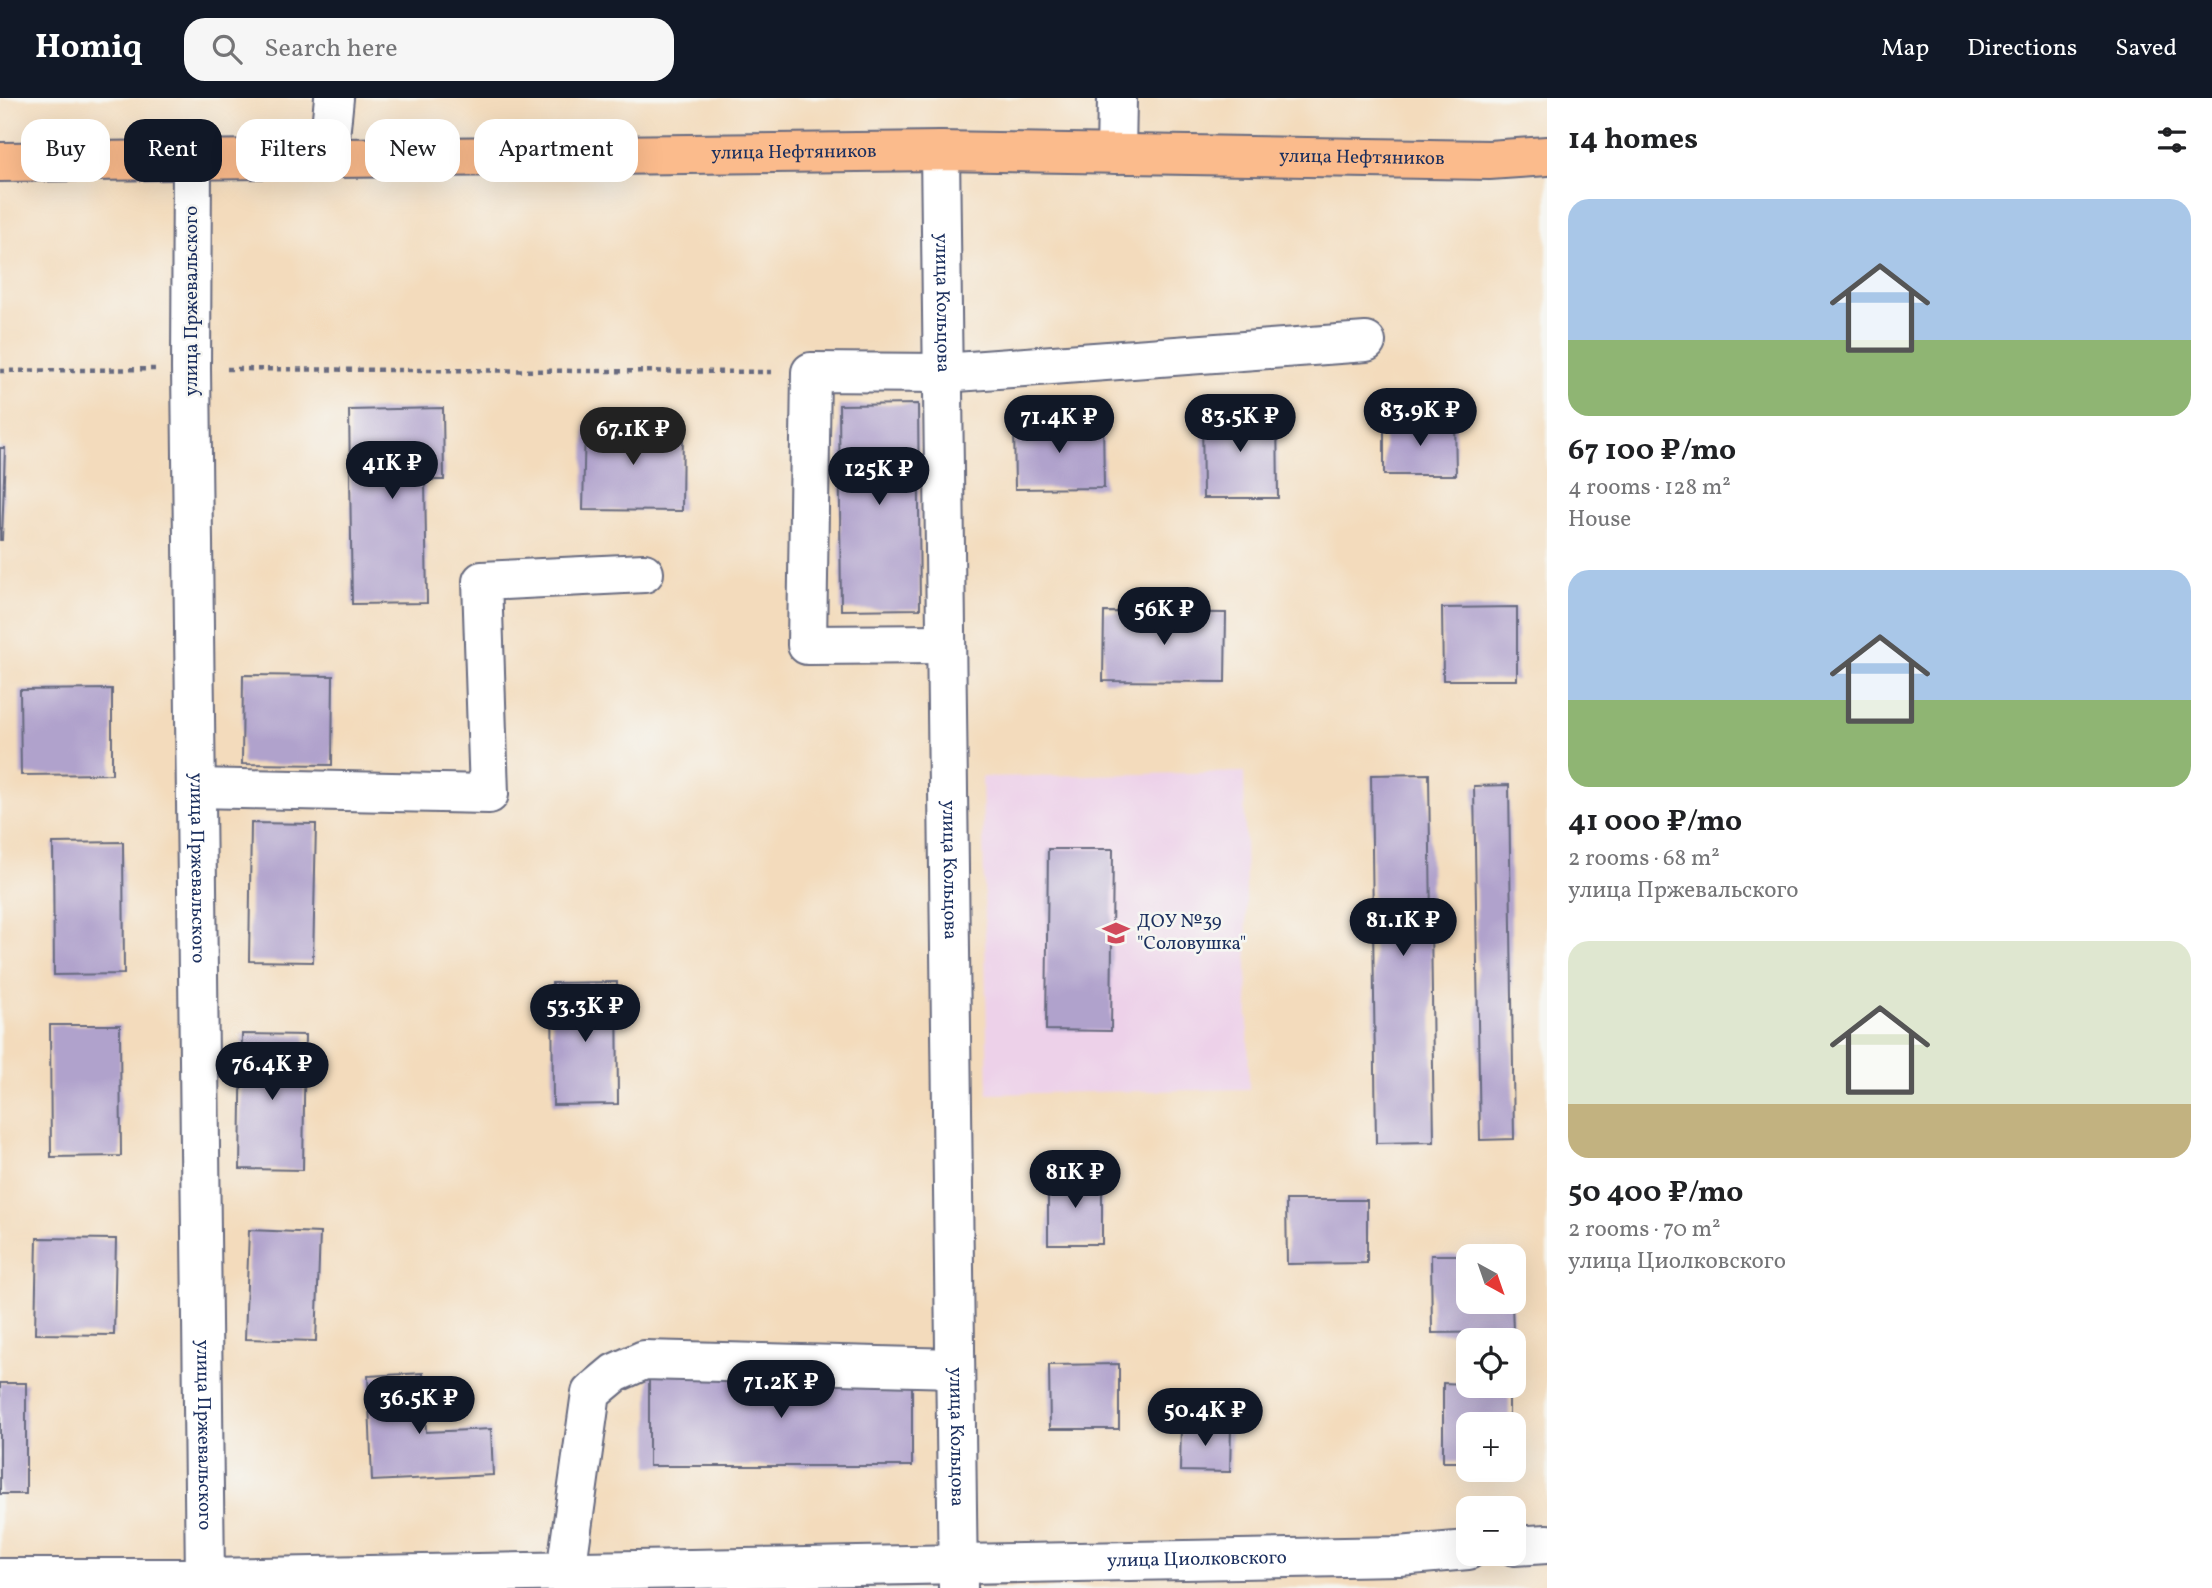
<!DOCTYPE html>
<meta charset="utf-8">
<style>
body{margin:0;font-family:Vollkorn,serif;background:#f6f6f6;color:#202124;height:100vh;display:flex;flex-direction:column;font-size:26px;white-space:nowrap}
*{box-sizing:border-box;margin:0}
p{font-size:23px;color:#757577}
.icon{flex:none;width:38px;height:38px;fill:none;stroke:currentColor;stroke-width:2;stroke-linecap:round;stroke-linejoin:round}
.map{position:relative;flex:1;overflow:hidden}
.drawer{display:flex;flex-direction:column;background:#fff;width:665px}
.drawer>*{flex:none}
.banner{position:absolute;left:21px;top:21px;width:665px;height:63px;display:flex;gap:14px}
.needle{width:46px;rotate:140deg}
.controls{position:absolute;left:1456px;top:1146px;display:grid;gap:14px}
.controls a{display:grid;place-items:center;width:70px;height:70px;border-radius:14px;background:#fff;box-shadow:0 7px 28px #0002;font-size:35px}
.price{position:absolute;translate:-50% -60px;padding:0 16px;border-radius:24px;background:#111827;color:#fff;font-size:23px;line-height:46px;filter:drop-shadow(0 2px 4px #0008)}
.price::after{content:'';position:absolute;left:50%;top:42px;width:21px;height:16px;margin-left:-10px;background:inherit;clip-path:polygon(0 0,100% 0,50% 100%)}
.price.active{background:#222;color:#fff}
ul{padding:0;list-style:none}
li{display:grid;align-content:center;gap:14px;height:371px;padding:0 21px}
li span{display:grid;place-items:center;height:217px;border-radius:21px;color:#555}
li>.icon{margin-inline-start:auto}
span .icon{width:126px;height:126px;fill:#fffc;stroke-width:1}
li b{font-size:30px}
h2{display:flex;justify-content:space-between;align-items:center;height:84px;padding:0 21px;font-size:30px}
.pill{padding:0 24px;border-radius:21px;background:#fff;box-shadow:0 7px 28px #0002;font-size:24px;line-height:63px}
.pill.active{background:#111827;color:#fff}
header{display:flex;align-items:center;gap:42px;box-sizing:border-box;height:98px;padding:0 35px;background:#111827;color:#fff}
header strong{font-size:33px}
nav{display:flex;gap:38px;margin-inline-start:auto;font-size:24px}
.search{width:490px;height:63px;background:#f6f6f6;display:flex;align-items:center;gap:18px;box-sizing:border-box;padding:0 24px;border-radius:21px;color:#757577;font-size:26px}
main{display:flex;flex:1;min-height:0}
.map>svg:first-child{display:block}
</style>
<header>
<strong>Homiq</strong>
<div class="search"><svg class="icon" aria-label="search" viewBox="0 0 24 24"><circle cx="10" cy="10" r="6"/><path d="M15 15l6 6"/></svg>Search here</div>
<nav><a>Map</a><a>Directions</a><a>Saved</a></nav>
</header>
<main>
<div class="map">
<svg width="1547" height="1490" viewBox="0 0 1547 1490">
<rect width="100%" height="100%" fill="#f6f6f2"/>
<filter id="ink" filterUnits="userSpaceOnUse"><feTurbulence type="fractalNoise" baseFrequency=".0143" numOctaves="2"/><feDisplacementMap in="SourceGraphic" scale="14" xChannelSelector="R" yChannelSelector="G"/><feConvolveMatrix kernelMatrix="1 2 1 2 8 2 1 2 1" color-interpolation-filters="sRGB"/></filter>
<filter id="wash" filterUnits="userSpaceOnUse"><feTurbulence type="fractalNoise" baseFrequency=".00686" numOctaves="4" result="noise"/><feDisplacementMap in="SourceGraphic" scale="28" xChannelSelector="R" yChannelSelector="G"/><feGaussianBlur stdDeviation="1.57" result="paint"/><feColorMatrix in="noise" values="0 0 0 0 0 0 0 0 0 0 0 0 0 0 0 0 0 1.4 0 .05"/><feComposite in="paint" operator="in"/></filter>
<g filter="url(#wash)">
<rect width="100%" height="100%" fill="#f3dbbc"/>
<polygon fill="#edd1e9" points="1244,674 1249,991 988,996 982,679"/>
<g id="blocks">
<g fill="#b0a2cc">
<polygon points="918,306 920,511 841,512 839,307"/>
<polygon points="443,310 444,382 425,382 427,505 352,506 349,312"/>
<polygon points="1277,312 1278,400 1203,400 1202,313"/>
<polygon points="1103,323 1104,390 1015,391 1014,325"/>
<polygon points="1455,323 1456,377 1384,377 1384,324"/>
<polygon points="585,325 683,326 682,413 583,412"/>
<polygon points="0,350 5,350 2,442 0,442"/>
<polygon points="1517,509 1517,582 1443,582 1442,510"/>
<polygon points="1104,514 1226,515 1225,584 1103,583"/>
<polygon points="243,577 333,578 332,667 242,666"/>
<polygon points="112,591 112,676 21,677 20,592"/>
<polygon points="1429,676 1434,1044 1376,1045 1371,677"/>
<polygon points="1509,687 1514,1041 1480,1042 1474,688"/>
<polygon points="251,725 316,726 313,864 249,863"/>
<polygon points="123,744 124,876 54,877 53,745"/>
<polygon points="1048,751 1113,751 1111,933 1046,932"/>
<polygon points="617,884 618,1006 553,1007 552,885"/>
<polygon points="50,927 120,927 121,1058 51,1059"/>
<polygon points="242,936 305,937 303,1072 240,1071"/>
<rect x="1048" y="1079" width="54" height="67"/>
<polygon points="1286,1102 1367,1102 1367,1165 1287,1166"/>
<polygon points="249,1132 320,1135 316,1243 245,1241"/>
<polygon points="37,1140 116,1141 114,1237 35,1236"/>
<polygon points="1431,1157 1468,1157 1468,1204 1512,1204 1513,1234 1432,1235"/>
<polygon points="1119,1266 1119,1331 1050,1331 1049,1267"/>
<polygon points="423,1275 426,1334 491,1331 493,1377 372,1383 368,1278"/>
<rect x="649" y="1276" width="263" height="92"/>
<rect x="0" y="1285" width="26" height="111"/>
<polygon points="1443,1285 1509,1288 1509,1326 1468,1326 1468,1364 1443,1364"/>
<polygon points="1181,1327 1231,1328 1230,1374 1180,1373"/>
</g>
</g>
</g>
<g filter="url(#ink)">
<use href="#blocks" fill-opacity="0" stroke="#676b7f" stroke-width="2"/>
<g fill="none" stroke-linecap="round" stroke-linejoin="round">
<g stroke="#676b7f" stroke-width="42">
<g id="minor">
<path id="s1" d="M940 53 958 1490"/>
<polyline points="1116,56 1117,0"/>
<polyline points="328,59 334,0"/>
<path id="s2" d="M192 61 191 271 205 1480"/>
<polyline points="946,546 807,547 811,274 943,275 1366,244"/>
<polyline points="196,690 489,696 482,483 644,475"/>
<polyline points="1514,1448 1547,1446"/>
<polyline points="566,1474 591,1295 615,1275 644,1262 955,1270"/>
<path id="s3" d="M0 1480H205L1399 1458 1468 1452"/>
</g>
</g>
<g stroke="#676b7f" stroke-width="42">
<g id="major">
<path id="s4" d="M0 64 940 53 1489 62 1547 58"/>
</g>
</g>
<g stroke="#676b7f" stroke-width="4.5" stroke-dasharray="5 5" stroke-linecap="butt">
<polyline points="227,271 775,274"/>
<polyline points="0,273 155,271"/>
</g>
<use href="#minor" stroke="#fff" stroke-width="38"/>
<use href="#major" stroke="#fbbb8c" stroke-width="38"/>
</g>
</g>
<defs>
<g id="school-bare" transform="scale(2.1)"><path d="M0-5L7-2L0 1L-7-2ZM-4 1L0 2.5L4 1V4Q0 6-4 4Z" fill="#d1495b" stroke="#f6f6f2" stroke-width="2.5" paint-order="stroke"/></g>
</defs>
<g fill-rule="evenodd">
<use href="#school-bare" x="1116" y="835"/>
</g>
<g text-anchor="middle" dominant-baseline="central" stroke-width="5" stroke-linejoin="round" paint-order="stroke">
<g font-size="19" fill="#1b2f5e" stroke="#f6f6f2">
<text stroke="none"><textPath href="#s4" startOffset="794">улица Нефтяников</textPath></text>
<text stroke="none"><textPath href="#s4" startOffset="1362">улица Нефтяников</textPath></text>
<text transform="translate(192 203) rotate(-90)">улица Пржевальского</text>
<text stroke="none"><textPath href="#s1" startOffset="152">улица Кольцова</textPath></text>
<text stroke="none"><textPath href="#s2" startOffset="709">улица Пржевальского</textPath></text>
<text stroke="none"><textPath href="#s1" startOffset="719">улица Кольцова</textPath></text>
<text stroke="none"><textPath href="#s2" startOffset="1276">улица Пржевальского</textPath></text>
<text stroke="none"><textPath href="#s1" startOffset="1286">улица Кольцова</textPath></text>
<text stroke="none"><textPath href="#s3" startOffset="1197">улица Циолковского</textPath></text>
</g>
<g font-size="19" fill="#1b2f5e" stroke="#f6f6f2" text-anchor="start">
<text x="1137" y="824">ДОУ №39<tspan x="1137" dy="22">"Соловушка"</tspan></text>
</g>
</g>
</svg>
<div class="controls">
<a><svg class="needle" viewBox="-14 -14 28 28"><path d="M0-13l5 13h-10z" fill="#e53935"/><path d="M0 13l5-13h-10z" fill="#757577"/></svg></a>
<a><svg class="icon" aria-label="locate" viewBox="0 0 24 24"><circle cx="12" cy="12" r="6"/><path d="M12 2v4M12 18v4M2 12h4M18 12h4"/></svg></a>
<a>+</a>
<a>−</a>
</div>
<b class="price" style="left:1420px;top:350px">83.9K ₽</b>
<b class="price" style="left:1240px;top:356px">83.5K ₽</b>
<b class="price" style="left:1059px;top:357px">71.4K ₽</b>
<b class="price active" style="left:633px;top:369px">67.1K ₽</b>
<b class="price" style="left:392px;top:403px">41K ₽</b>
<b class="price" style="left:879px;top:409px">125K ₽</b>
<b class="price" style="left:1164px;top:549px">56K ₽</b>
<b class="price" style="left:1403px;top:860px">81.1K ₽</b>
<b class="price" style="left:585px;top:946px">53.3K ₽</b>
<b class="price" style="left:272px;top:1004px">76.4K ₽</b>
<b class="price" style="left:1075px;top:1112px">81K ₽</b>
<b class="price" style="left:781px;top:1322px">71.2K ₽</b>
<b class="price" style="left:419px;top:1338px">36.5K ₽</b>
<b class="price" style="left:1205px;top:1350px">50.4K ₽</b>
<div class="banner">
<a class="pill">Buy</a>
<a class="pill active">Rent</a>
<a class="pill">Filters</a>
<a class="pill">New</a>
<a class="pill">Apartment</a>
</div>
</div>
<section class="drawer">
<h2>14 homes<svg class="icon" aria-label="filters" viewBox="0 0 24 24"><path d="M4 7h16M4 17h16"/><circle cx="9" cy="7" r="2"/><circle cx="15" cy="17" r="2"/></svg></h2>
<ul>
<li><span style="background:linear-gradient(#a9c7e8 65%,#8fb573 0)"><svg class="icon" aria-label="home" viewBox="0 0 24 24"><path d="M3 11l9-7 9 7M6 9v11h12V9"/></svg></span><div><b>67 100 ₽/mo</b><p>4 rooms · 128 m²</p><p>House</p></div></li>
<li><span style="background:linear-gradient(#a9c7e8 60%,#8fb573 0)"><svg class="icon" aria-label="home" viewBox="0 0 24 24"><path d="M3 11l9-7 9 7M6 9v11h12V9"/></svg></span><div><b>41 000 ₽/mo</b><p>2 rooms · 68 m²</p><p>улица Пржевальского</p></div></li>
<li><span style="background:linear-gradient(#dfe7d0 75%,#c2b280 0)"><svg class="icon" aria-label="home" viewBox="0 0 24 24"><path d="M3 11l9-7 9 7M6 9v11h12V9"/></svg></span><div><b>50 400 ₽/mo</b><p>2 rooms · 70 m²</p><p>улица Циолковского</p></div></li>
</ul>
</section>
</main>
